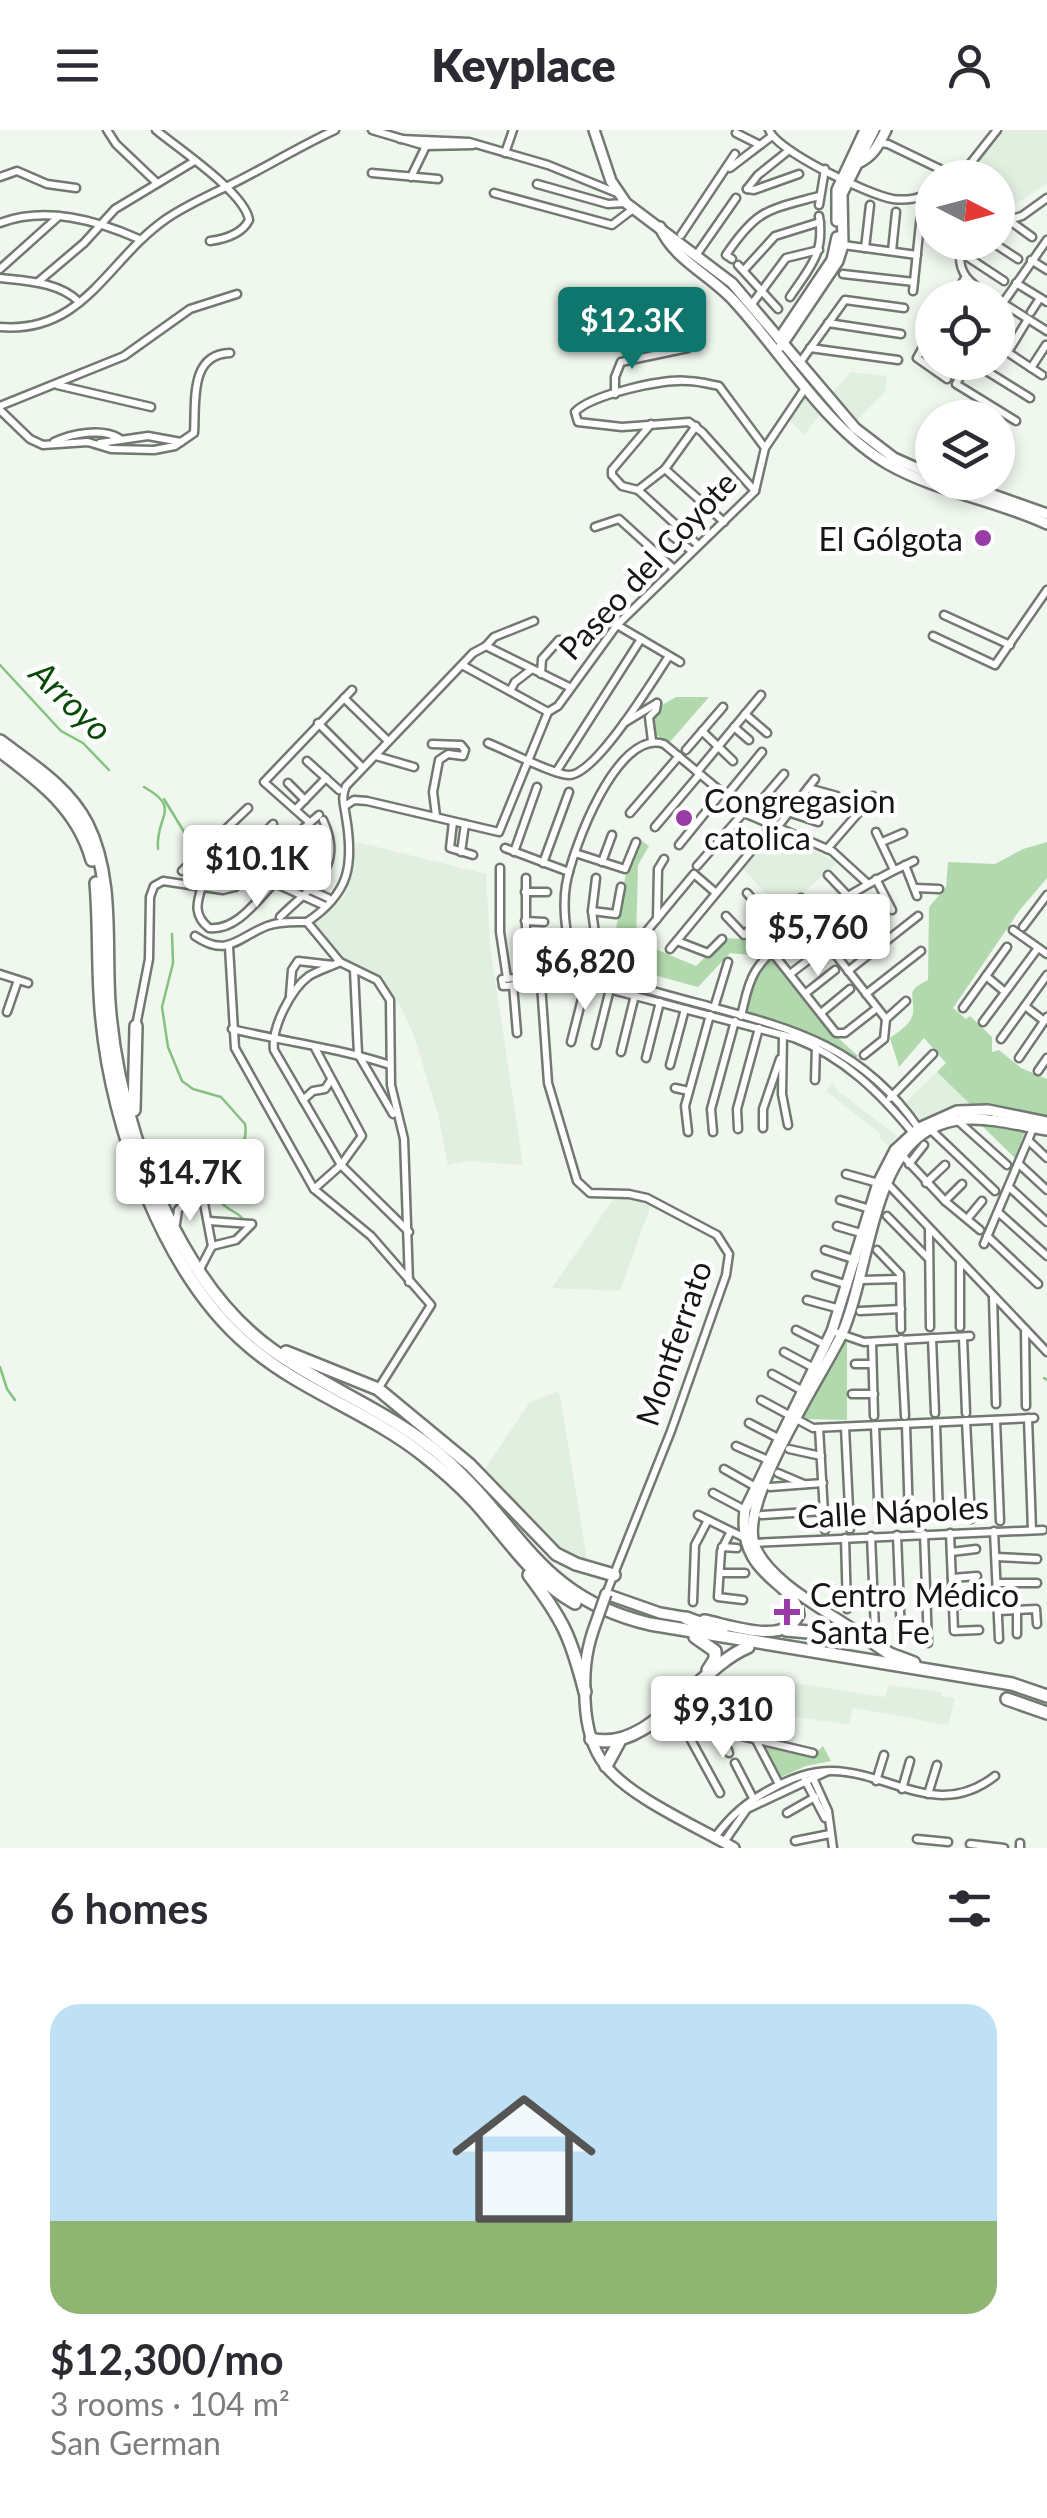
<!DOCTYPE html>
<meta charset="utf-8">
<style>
body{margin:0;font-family:Lato,sans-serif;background:#f7f7f7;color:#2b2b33;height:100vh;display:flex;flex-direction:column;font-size:38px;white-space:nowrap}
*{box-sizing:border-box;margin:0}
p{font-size:32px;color:#7c7c81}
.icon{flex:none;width:55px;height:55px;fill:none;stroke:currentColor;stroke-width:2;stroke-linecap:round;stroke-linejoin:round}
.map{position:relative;height:1718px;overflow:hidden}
.sheet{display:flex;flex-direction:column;background:#fff;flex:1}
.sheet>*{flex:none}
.needle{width:65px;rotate:96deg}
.buttons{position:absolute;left:915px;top:30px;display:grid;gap:20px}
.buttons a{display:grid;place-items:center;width:100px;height:100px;border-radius:50%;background:#fff;box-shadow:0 5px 15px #0003;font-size:50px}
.price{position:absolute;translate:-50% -85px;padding:0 22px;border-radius:10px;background:#fff;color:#222;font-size:32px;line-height:65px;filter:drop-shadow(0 2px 5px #0008)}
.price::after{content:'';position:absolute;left:50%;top:60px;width:30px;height:22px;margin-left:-15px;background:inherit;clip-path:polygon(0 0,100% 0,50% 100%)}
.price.current{background:#0f766e;color:#fff}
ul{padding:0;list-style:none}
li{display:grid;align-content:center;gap:20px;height:530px;padding:0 50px}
li span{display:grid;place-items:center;height:310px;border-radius:30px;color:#555}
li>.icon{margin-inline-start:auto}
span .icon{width:180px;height:180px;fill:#fffc;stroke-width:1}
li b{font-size:42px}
h2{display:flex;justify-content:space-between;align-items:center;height:120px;padding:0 50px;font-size:42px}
header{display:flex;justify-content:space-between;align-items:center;height:130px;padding:0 50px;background:#fff;font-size:45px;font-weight:800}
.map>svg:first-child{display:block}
</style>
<header><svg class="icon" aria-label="menu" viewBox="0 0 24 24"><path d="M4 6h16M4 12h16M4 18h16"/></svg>Keyplace<svg class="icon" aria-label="person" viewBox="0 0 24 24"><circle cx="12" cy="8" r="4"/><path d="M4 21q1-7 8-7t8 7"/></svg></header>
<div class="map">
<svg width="1047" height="1718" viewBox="0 0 1047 1718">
<rect width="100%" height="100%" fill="#eff7ee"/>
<g fill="#e1efe0">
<polygon points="1003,0 1047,0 1047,53 1024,69 1002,78 998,78 998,48 965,47"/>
<polygon points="851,242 887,246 885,262 855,292 830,265"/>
<polygon points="806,260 823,280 804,305 788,288"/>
<polygon points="767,706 818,722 837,733 783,781 742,738"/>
<polygon points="357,712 486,744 490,817 523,1035 465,1031 448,1035 438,984 414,906 402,879 381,848 341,829 311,797 344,767"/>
<polygon points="937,942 973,977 921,991 903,975"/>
<polygon points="833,952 837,960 897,1006 889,1016 879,1008 881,1004 826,961"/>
<polygon points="615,1067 640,1069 651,1074 620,1161 552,1158"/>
<polygon points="559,1261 587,1430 562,1423 483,1342 530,1272"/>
<polygon points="756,1547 885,1567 889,1555 941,1562 941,1566 955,1568 948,1595 853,1578 849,1595 752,1580"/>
</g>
<g fill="#b1d9ad">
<polygon points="676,567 709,567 669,613 658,606 649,606 648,583"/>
<polygon points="638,708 649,716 638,735 636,811 696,836 725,808 758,810 771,803 778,810 759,826 730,823 698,857 610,833 625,748"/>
<path d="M1047 712V748L1019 781 953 878 966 889 970 886 992 907V922L999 920 1021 938 1047 949V990L998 976 973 977 937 942 946 933 924 908 899 937 890 908C899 901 911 895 913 883 915 863 904 862 928 850L929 777 946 757 948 732 995 734 1023 719Z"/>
<polygon points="773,827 837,907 858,926 854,929 822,908 745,881 758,843"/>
<polygon points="979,993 1025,1001 1015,1028"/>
<polygon points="840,1209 847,1211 847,1290 806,1289 801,1285"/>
<polygon points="763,1614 815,1624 823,1616 831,1631 806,1636 781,1647"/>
</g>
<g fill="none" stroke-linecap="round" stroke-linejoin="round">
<g stroke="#85c280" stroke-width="2.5">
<polyline points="0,535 61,601 83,613 109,640"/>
<path d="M144 657C183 679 155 685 158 719"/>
<polyline points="164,669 189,710"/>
<path d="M172 804 173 833 162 877 168 917 182 951 193 959 221 967 245 994C251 1022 212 1054 222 1073 226 1079 237 1082 242 1088"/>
<polyline points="578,849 600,851 769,896"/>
<polyline points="513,853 570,849"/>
<polyline points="0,1237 7,1259 15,1270"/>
<polyline points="1044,1248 1047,1250"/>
</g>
<g stroke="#727971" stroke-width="11">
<g id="minor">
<polyline points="107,0 116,14 156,52"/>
<path d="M156 0C180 20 245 63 249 90 242 104 225 109 210 111"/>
<polyline points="372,0 426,16 473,15"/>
<path d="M769 0C778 22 869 65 893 69 908 71 919 68 932 63"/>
<polyline points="736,3 760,15"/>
<polyline points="400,9 469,12 548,35 617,63"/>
<polyline points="880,13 888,14 944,41"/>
<polyline points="505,23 513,0"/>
<polyline points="730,38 772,6"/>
<polyline points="372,43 438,49"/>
<polyline points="0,47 17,41 47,54 76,58"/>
<polyline points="411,47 426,16"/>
<polyline points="959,48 997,0"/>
<polyline points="537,54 608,74 625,73"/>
<polyline points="747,59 758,45 788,21"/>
<polyline points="747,59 754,60 799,44"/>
<polyline points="494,63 612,95 633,79"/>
<polyline points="819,75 825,39"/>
<polyline points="1010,91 1032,107"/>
<path d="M0 93C46 76 96 90 139 109"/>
<polyline points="998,93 1022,86 1047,68"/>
<polyline points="681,105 735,24"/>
<path d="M962 112C954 142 969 153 993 168"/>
<polyline points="992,112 1018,129"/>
<polyline points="843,115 917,125"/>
<polyline points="865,118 870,75"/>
<polyline points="892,121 896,82"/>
<polyline points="960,122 1004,151"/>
<polyline points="697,124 736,68"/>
<path d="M732 129 726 125C757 79 767 80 819 66"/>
<polyline points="1031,130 1047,140"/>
<polyline points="738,135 778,179"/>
<polyline points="0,139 58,87"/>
<polyline points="744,140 775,106 820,92"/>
<polyline points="843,144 914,152"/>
<path d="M0 148C26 151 60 152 79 172"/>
<polyline points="38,152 84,113 115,79 193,32"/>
<polyline points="1016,153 1047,172"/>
<polyline points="913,161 921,84"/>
<path d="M790 167C810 137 825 124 819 86"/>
<polyline points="953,168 965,148"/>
<polyline points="998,170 1047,201"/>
<polyline points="1003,173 1047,110"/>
<polyline points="752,174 786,128 819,120"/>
<polyline points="1031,182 1040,168"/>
<polyline points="998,188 1000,185"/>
<polyline points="828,193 901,204"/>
<path d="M0 197C84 204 107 130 166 89 185 76 205 67 226 57 263 39 298 17 335 0"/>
<polyline points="932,201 917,228 947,249"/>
<polyline points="998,216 1042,245"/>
<polyline points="810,218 898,230"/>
<polyline points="1008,222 1028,189"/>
<polyline points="968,232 956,254 1016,291"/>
<polyline points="972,232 1030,268"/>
<polyline points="799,234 845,170 904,178"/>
<polyline points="1031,238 1046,215"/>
<polyline points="57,255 151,277"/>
<polyline points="615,264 615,247 621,232 688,218"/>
<polyline points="0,276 124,226 190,179 237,164"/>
<path d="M0 280 30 309 43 315 88 312 111 319 154 320 175 316 194 303C196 272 189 224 230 223"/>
<polyline points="651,294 612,340 612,345 622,356 638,360 698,415"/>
<path d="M54 312C72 303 102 298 119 308"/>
<polyline points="100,313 148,306 181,312"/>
<polyline points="665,339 724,392"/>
<polyline points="638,360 665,339 696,296"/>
<path d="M755 361 702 302 689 292 622 297 578 292 575 282C591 265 664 248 688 251 698 251 709 254 719 256L765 318"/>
<polyline points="595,397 619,389 674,439"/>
<polyline points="672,406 692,421"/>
<polyline points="944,485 1010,515"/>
<polyline points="617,495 680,532"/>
<polyline points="933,506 995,535 1047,460"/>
<polyline points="486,516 494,507 534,491"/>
<polyline points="462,535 548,582"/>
<polyline points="541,544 542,529 559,510"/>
<polyline points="510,561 515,552 532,539"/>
<polyline points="344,568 386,609"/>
<polyline points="745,584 767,603"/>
<polyline points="318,593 361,636"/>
<polyline points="624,593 657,573"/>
<polyline points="734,597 749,610"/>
<polyline points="702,601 733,631"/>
<polyline points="652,611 649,587 656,580 657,573"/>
<path d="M488 613C506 620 554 645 569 645 596 645 653 550 669 526"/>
<polyline points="432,614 461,615 465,620 463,626 448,624 439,630 433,662 436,686"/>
<polyline points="686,620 723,577"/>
<polyline points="376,626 414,637"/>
<polyline points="307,631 339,660"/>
<polyline points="556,642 641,509"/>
<polyline points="697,642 761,565"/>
<polyline points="288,653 305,670"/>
<polyline points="808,658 837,666"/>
<polyline points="726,666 762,622"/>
<polyline points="345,676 354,670 367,671 499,702 548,582 558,576 617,495 755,361 765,318 806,257"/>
<polyline points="296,679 326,648"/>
<polyline points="788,682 818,692"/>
<polyline points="630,683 679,626"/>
<polyline points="749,685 784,644"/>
<polyline points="309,692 264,652 352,560"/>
<polyline points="453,692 450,718 473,725"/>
<polyline points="655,697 699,645"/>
<polyline points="776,699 815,649"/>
<polyline points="876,702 894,740"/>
<polyline points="882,712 903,703"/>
<polyline points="211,715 328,768"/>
<polyline points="679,715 722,662"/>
<polyline points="505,718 569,742"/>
<polyline points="827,719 873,666"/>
<polyline points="204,721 323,775"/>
<polyline points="461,722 465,694"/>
<polyline points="514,722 537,657"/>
<polyline points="575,723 625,739 636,712"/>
<polyline points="240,728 273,694"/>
<polyline points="602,732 612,705"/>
<polyline points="543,733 569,662"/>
<polyline points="905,735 917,766"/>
<polyline points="697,736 745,681"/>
<polyline points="500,738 500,802 507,848"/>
<polyline points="182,741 248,678"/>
<polyline points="282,745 300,725 300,711"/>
<polyline points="828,745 848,766"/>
<polyline points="526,748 526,803 533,846"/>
<polyline points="876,749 892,780"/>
<polyline points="212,752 234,734"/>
<path d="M202 757C196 774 194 786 209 798 237 801 257 770 275 752"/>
<polyline points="915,758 939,759"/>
<polyline points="525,762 547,762"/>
<polyline points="747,763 788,809"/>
<polyline points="801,768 817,787"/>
<polyline points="592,781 616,784 621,757"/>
<polyline points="726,786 744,805 766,784"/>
<path d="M280 787C311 756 346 739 323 690"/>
<polyline points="657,789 658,739 664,729"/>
<polyline points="525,791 544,792"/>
<path d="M307 792C350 763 354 735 346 687 344 674 341 667 346 656L473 523 486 516 569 557"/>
<polyline points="307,792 340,832 377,850 390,870 391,955 404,1009 409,1152"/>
<polyline points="810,792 886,889"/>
<polyline points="1023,797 1047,765"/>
<polyline points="1013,800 1047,824"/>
<polyline points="646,802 694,744 716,763"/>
<path d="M195 806C227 828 237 808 267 796 280 791 294 792 307 792"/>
<polyline points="677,811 708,823 722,809"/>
<polyline points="570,816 597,818 592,781 596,748"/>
<polyline points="229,817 235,918 287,1011 314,1059 371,1106 431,1175 378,1259"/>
<polyline points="831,818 873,786 870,776"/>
<polyline points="670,819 771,697"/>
<polyline points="528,821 551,818"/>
<polyline points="772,822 836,903 845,903 877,878"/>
<path d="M340 832C330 837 319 840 309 846 291 859 271 898 274 920L341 1035 409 1102"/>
<polyline points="354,840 358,924 393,984"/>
<polyline points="848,841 918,786"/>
<polyline points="0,844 28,853"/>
<polyline points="790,844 820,821"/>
<polyline points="986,846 1005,862"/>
<path d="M574 848C570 817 561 786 566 755 572 720 617 598 664 614L749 685 832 721 867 753"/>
<polyline points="541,854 548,953 577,1051 590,1063 629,1064 647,1068 717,1105 729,1124 726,1145 671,1301 606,1464"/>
<polyline points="513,855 517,903"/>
<polyline points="806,863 835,840"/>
<polyline points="866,864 921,821"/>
<polyline points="290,865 292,840 298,831 333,835"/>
<polyline points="1025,876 1044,891"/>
<polyline points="714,878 728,832"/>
<polyline points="963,878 1007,817"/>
<polyline points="7,882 18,850"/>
<polyline points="821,883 850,859"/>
<path d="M741 886C745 871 747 855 755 842 778 803 872 750 914 731"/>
<polyline points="983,892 1038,818"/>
<polyline points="136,896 149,829 150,767 154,756 163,751 223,760 235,757 319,685"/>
<path d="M232 899C285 912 339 918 390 935"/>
<polyline points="783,905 782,964 788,995"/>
<polyline points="1001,909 1047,845"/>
<polyline points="571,912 586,853"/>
<polyline points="596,915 610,859"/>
<polyline points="621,922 635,865"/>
<polyline points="864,925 884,909 886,889 906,871"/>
<polyline points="646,928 660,872"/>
<polyline points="1019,928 1047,887"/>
<polyline points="670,935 685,879"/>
<polyline points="1038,941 1047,928"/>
<polyline points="815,950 816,917"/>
<polyline points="675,958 689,961"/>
<polyline points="890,968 933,924"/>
<polyline points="303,970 313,961 325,959 331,950"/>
<polyline points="957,990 1007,1035"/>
<polyline points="763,998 763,979 780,929"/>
<polyline points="738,999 737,979 759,898"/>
<polyline points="931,1000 995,1061"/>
<polyline points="688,1002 685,976 710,885"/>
<polyline points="713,1002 711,979 735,891"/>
<path d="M913 1003C880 963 844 927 794 908L586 853 503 856 502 849 574 844 592 846C627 853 662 864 697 873 790 898 861 914 919 999"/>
<polyline points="1030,1012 1047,1028"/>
<polyline points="902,1025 945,1071 980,1100"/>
<polyline points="909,1034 924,1015"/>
<polyline points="1019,1034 1047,1060"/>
<polyline points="846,1044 878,1053"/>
<polyline points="886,1052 1047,1222"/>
<polyline points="926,1053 945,1035"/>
<polyline points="1009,1057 1047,1092"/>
<polyline points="198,1059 203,1068 212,1116"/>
<polyline points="314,1059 341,1035 362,1006 315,918"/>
<polyline points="840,1070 870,1079"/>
<polyline points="945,1071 962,1054"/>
<polyline points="998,1082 1047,1126"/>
<polyline points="887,1086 928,1128"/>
<polyline points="968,1088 982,1071"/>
<polyline points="209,1091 251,1094"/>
<polyline points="176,1094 178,1080 211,1043"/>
<polyline points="837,1096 864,1104"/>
<polyline points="929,1100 930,1197"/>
<polyline points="987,1106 1038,1154"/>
<polyline points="984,1114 1034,996"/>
<polyline points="825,1120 856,1130"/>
<polyline points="877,1120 900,1144 901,1199"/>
<polyline points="960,1133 960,1197"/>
<polyline points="199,1141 212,1116 236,1110 252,1094"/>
<polyline points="816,1145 848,1155"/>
<polyline points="861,1150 900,1149"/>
<polyline points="993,1167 996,1274"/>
<polyline points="807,1170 840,1179"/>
<polyline points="860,1181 901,1179"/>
<polyline points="1025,1199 1026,1276"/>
<polyline points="796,1200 826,1215"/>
<polyline points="832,1201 864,1212 970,1206"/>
<polyline points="963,1207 966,1283"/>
<polyline points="932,1208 935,1283"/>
<polyline points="901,1209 905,1286"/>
<polyline points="872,1212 874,1286"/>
<polyline points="784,1222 814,1238"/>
<polyline points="855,1234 872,1234"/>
<polyline points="772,1244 803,1261"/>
<polyline points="852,1264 874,1264"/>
<polyline points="761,1270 813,1298 1034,1288"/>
<polyline points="1028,1288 1032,1400"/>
<polyline points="996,1290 1000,1391"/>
<polyline points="966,1291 971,1389"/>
<polyline points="749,1293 778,1308"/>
<polyline points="936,1294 939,1389"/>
<polyline points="906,1295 909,1389"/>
<polyline points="875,1296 879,1393"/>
<polyline points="845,1297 850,1399"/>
<polyline points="819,1298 825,1400"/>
<polyline points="736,1316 768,1330"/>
<polyline points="789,1319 821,1326"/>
<polyline points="724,1339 754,1356"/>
<polyline points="778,1343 804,1354"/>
<polyline points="770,1357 823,1353"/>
<polyline points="713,1363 745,1380"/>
<polyline points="698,1385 745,1408"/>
<polyline points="762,1385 824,1381"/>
<polyline points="994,1401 999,1509"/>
<polyline points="730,1403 721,1421 718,1467 743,1470"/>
<polyline points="950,1403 954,1501 979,1500"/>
<polyline points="924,1404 928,1513"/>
<polyline points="897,1405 901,1505"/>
<polyline points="871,1406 875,1500"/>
<polyline points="845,1408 847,1479"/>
<polyline points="750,1413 1043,1400"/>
<polyline points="722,1417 737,1418"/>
<polyline points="951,1422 976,1419"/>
<polyline points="996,1427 1037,1429"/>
<polyline points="720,1443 745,1443"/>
<polyline points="952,1448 977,1446"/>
<polyline points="997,1453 1037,1453"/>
<polyline points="693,1472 695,1415 708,1390"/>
<polyline points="953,1475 978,1473"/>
<polyline points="1017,1480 1017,1504"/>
<polyline points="999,1481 1036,1479 1037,1494"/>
<polyline points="721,1602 729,1623"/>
<polyline points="757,1612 779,1654"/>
<polyline points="735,1633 753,1668"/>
<polyline points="813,1648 828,1681 833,1718"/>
<polyline points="805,1650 825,1688"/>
<polyline points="876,1651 884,1625"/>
<polyline points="902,1659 910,1631"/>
<polyline points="720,1663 691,1610 692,1604 698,1599 712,1599 813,1623"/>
<polyline points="928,1664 937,1635"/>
<polyline points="787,1683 815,1667"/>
<path d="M715 1707C732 1684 748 1671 773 1658 792 1648 810 1641 832 1641 891 1642 938 1691 995 1646"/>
<polyline points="917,1709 948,1712"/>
<polyline points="795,1711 830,1704"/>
<polyline points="724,1712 747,1679 826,1642"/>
<polyline points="970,1714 1004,1718"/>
<polyline points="1020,1718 1020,1713"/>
</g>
</g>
<g stroke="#727971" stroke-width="14">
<g id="major">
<polyline points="594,0 611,51 626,73 732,153 855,298 894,328 932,345"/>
<path d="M856 34C873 27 878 16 886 0"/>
<polyline points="837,91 837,60 865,0"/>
<path d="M660 97C673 129 712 146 735 172 782 223 828 300 888 334 937 362 996 370 1047 394"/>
<polyline points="779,209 832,130 837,107"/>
<polyline points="781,216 838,131 843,115 842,64 874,0"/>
<polyline points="957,352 1047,384"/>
<polyline points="606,1464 660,1483 689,1488"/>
<path d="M704 1490C731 1495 784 1516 799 1485 797 1452 736 1448 745 1380L832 1201 878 1053 895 1020 919 998 957 981 988 980 1047 992"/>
<path d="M593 1501C585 1525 584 1545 585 1570 586 1593 590 1616 605 1635 629 1667 698 1697 734 1718"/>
<path d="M863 1506C831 1483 767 1452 754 1414 740 1369 819 1251 841 1206 867 1149 870 1049 916 1009 956 975 1002 993 1047 1000"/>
</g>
</g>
<g stroke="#727971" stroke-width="16">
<g id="highway">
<path d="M0 611C32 635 68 657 87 694 114 748 105 814 109 872 115 960 145 1054 191 1129 212 1164 238 1195 271 1219 326 1259 392 1282 443 1327 521 1396 538 1468 650 1494L1012 1554 1047 1566"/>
<path d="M0 621C40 651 78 679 92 730"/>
<path d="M96 753C100 798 97 844 102 890 112 997 164 1145 249 1216 301 1261 369 1282 423 1325 441 1339 458 1354 474 1371 506 1406 532 1449 575 1473"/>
<polyline points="134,980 136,896"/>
<polyline points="286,1222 378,1259 470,1335 556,1424 576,1434 614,1445"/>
<path d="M529 1445C563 1490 571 1507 585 1562"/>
<polyline points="686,1488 722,1501"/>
<polyline points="786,1500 865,1507 890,1524 914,1533"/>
<polyline points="695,1507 715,1521 715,1529 708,1540"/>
<polyline points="1007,1569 1047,1583"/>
<path d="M591 1609C649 1625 698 1537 748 1517"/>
<polyline points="606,1636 619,1612"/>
</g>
</g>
<use href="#minor" stroke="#fff" stroke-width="6"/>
<use href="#major" stroke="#fff" stroke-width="9"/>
<use href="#highway" stroke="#fff" stroke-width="11"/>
<g stroke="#727971" stroke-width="14" stroke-linecap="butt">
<polyline id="major-bridge" points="593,1501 606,1464"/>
</g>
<use href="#major-bridge" stroke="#fff" stroke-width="9"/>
</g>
<g fill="#993ca6" stroke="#fff" stroke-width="4">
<circle cx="983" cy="408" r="10"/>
<circle cx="684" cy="688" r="10"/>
<path d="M782 1467h10v10h10v10h-10v10h-10v-10h-10v-10h10z"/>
</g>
<g text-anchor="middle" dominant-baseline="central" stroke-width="9" stroke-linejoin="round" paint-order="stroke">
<g font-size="32" fill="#141714" stroke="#fff" text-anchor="start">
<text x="963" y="408" text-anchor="end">El Gólgota</text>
<text x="704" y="670">Congregasion<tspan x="704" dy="37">catolica</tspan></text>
<text x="810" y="1464">Centro Médico<tspan x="810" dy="37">Santa Fe</tspan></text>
</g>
<g font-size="32" fill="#141714" stroke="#fff">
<text transform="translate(647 435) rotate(-47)">Paseo del Coyote</text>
<text transform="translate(673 1213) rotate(-71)">Montferrato</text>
<text transform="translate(893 1381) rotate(-3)">Calle Nápoles</text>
</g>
<g font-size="35" font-style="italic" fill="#094a08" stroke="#fff">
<text transform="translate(72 570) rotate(44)">Arroyo</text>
</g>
</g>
</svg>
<div class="buttons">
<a><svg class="needle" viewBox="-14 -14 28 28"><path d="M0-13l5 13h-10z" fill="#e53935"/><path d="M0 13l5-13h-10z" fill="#7c7c81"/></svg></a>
<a><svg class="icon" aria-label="locate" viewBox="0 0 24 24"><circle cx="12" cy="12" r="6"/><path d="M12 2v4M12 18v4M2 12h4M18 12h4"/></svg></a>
<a><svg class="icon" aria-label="layers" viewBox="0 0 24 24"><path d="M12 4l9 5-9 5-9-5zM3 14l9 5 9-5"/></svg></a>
</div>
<b class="price current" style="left:632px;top:242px">$12.3K</b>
<b class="price" style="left:257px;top:780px">$10.1K</b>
<b class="price" style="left:818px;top:849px">$5,760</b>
<b class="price" style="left:585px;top:883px">$6,820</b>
<b class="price" style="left:190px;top:1094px">$14.7K</b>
<b class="price" style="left:723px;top:1631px">$9,310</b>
</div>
<section class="sheet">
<h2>6 homes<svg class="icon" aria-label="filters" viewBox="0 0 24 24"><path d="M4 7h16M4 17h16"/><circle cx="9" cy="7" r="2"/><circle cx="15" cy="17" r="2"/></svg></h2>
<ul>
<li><span style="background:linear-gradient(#bfe0f5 70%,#8fb573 0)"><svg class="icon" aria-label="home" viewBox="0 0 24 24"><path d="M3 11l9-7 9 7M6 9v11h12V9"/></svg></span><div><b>$12,300/mo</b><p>3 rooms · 104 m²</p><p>San German</p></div></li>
</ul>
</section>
